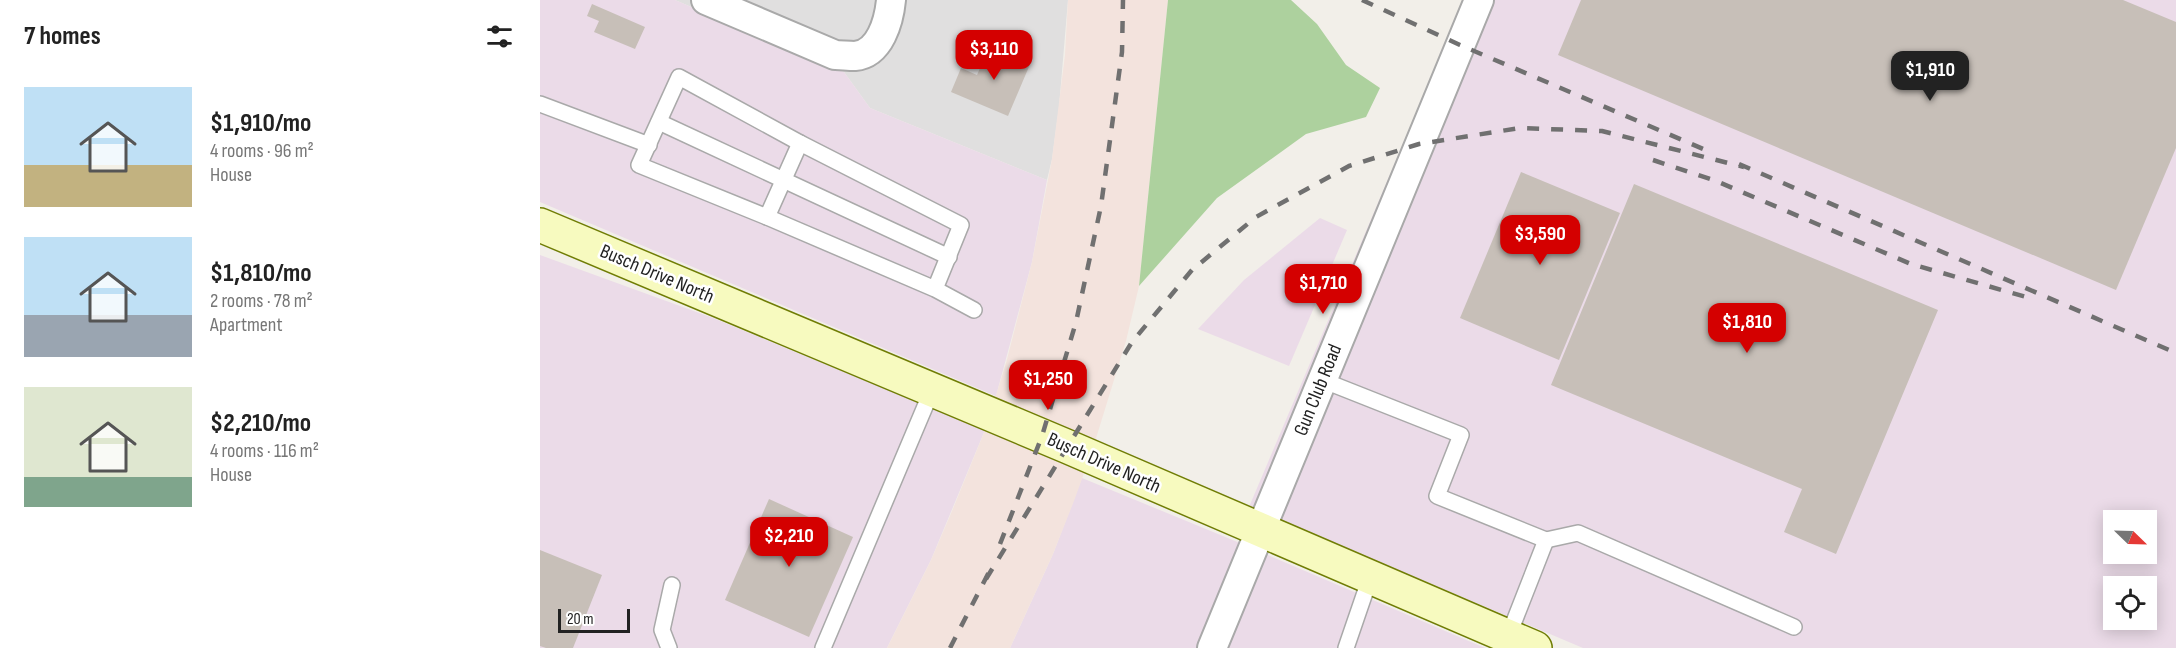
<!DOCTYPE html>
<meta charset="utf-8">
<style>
body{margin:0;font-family:"Sofia Sans Condensed",sans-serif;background:#f6f6f6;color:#222;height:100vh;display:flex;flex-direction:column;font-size:22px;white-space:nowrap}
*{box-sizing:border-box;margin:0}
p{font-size:20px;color:#767676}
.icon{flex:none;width:33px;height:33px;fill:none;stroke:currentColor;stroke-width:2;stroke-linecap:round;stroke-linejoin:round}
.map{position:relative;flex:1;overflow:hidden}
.drawer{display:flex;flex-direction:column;background:#fff;width:540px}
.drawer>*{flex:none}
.needle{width:39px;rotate:113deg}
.tools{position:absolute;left:1563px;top:510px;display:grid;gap:12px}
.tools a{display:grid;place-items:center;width:54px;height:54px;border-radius:0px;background:#fff;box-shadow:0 3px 15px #0003;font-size:30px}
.scale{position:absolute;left:18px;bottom:15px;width:72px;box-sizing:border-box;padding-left:6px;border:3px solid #222;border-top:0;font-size:16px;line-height:21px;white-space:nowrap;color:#222;-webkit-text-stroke:4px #fff;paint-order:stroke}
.price{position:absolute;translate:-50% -51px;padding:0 14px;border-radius:12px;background:#d40000;color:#fff;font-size:20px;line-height:39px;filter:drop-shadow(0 2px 3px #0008)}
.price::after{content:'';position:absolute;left:50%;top:36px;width:18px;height:14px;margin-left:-9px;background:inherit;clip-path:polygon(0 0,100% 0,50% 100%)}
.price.active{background:#222;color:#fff}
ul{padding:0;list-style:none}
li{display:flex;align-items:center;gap:18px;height:150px;padding:0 24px}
li span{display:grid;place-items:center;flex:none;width:168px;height:120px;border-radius:0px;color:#555}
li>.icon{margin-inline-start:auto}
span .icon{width:72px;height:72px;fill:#fffc;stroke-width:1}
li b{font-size:26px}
h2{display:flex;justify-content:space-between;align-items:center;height:72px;padding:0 24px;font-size:26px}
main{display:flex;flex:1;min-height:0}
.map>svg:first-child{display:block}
</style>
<main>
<section class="drawer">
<h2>7 homes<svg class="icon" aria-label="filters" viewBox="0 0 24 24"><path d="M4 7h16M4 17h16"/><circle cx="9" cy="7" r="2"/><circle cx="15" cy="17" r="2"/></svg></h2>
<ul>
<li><span style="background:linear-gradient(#bfe0f5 65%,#c2b280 0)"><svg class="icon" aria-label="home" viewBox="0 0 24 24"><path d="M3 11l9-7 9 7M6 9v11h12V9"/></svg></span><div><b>$1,910/mo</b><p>4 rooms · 96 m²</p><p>House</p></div></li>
<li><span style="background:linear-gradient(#bfe0f5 65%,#9aa5b1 0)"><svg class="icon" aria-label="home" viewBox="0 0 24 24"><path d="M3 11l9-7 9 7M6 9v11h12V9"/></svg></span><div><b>$1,810/mo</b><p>2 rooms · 78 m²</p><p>Apartment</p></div></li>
<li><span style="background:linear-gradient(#dfe7d0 75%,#7fa58c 0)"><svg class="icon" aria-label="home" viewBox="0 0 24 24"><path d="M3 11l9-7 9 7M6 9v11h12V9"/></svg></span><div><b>$2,210/mo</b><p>4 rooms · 116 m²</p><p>House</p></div></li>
</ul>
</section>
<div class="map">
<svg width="1636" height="648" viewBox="0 0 1636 648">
<rect width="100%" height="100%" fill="#f2efe9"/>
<polygon fill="#e0dfdf" points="135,0 528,0 519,107 512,159 507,180 330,108 304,72"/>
<g fill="#ebdbe8" fill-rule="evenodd">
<polygon points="0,0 135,0 304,72 330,108 507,180 492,262 456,396 0,202"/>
<path d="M924 0H1636V648H1043L709 507ZM1574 520H1606V554H1574ZM1574 586H1606V620H1574Z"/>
<polygon points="780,218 807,230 749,366 658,329 704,280"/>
<polygon points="0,255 173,318 445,430 391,560 347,648 0,648"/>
<polygon points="542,478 695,541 945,648 470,648 513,554"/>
</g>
<polygon fill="#f3e3dd" points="528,0 628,0 599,286 586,341 553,448 534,501 513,554 470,648 347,648 391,560 412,511 445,430 466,363 492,262 512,159 525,55"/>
<polygon fill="#add19e" points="628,0 751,0 777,24 806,65 840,88 826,117 766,134 677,198 599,286"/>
<g fill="#c7bfb8">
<polygon points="1041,0 1583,0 1636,22 1636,148 1576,290 1018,55"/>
<polygon points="52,4 105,27 95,49 54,32 59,21 47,16"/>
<polygon points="450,45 491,62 468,116 411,92 421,68 437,75"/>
<polygon points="981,172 1080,213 1019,360 920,318"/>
<polygon points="1094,184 1398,310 1296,554 1244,532 1262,489 1011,385"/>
<polygon points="229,499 313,537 269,637 185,600"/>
<polygon points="0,550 62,575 33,648 6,648 0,646"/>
</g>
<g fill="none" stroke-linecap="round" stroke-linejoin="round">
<g stroke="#a9a9a9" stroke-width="18">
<g id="lane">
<polyline points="0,104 109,145"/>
<polyline points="119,122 409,257"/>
<polyline points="227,217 260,143"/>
<polyline points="395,289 421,225 260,143 139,77 99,165 227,217 395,289 434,310"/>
<polyline points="782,380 921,435 897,496 1006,540 968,637"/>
<polyline points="1006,540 1038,533 1254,627"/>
<polyline points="129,648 122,630 132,585"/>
<polyline points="283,648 392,390"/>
<polyline points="806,648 830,578"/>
</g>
</g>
<g stroke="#a9a9a9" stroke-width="32">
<g id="street">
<path d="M166 0 295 55C301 55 308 56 315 56 340 54 349 21 351 0"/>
<polyline points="672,648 939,0"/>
</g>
</g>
<g stroke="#707d05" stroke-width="36">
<polyline id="secondary" points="0,225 526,446 995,648"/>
</g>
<use href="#lane" stroke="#fff" stroke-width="15"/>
<use href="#street" stroke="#fff" stroke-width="28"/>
<use href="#secondary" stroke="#f7fabf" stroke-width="33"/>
<g stroke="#707070" stroke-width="4.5" stroke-dasharray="12 12" stroke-linecap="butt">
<polyline points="822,0 920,45 1168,151"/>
<polyline points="1113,160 1176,181 1371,264 1493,299"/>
<polyline points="1199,164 1636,353"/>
<polyline points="460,544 502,436 536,322 561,206 582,52 583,0"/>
<polyline points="446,579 592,342 652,270 716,217 809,166 879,144 980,128 1062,131 1204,167"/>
<polyline points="410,648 449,572"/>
</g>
</g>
<g text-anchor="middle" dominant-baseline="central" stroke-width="5" stroke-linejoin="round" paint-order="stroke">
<g font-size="20" fill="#222" stroke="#fff">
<text transform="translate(117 274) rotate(23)">Busch Drive North</text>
<text transform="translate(778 390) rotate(-68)">Gun Club Road</text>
<text transform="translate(564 463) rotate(24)">Busch Drive North</text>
</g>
</g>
</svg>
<div class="tools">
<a><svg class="needle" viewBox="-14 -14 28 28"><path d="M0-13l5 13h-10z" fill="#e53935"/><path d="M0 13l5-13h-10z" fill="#767676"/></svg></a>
<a><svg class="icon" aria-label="locate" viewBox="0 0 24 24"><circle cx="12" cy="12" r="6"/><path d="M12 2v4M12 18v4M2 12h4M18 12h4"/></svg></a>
</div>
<div class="scale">20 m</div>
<b class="price" style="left:454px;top:81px">$3,110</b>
<b class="price active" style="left:1390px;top:102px">$1,910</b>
<b class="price" style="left:1000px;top:266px">$3,590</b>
<b class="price" style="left:783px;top:315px">$1,710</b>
<b class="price" style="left:1207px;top:354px">$1,810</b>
<b class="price" style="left:508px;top:411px">$1,250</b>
<b class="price" style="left:249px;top:568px">$2,210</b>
</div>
</main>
